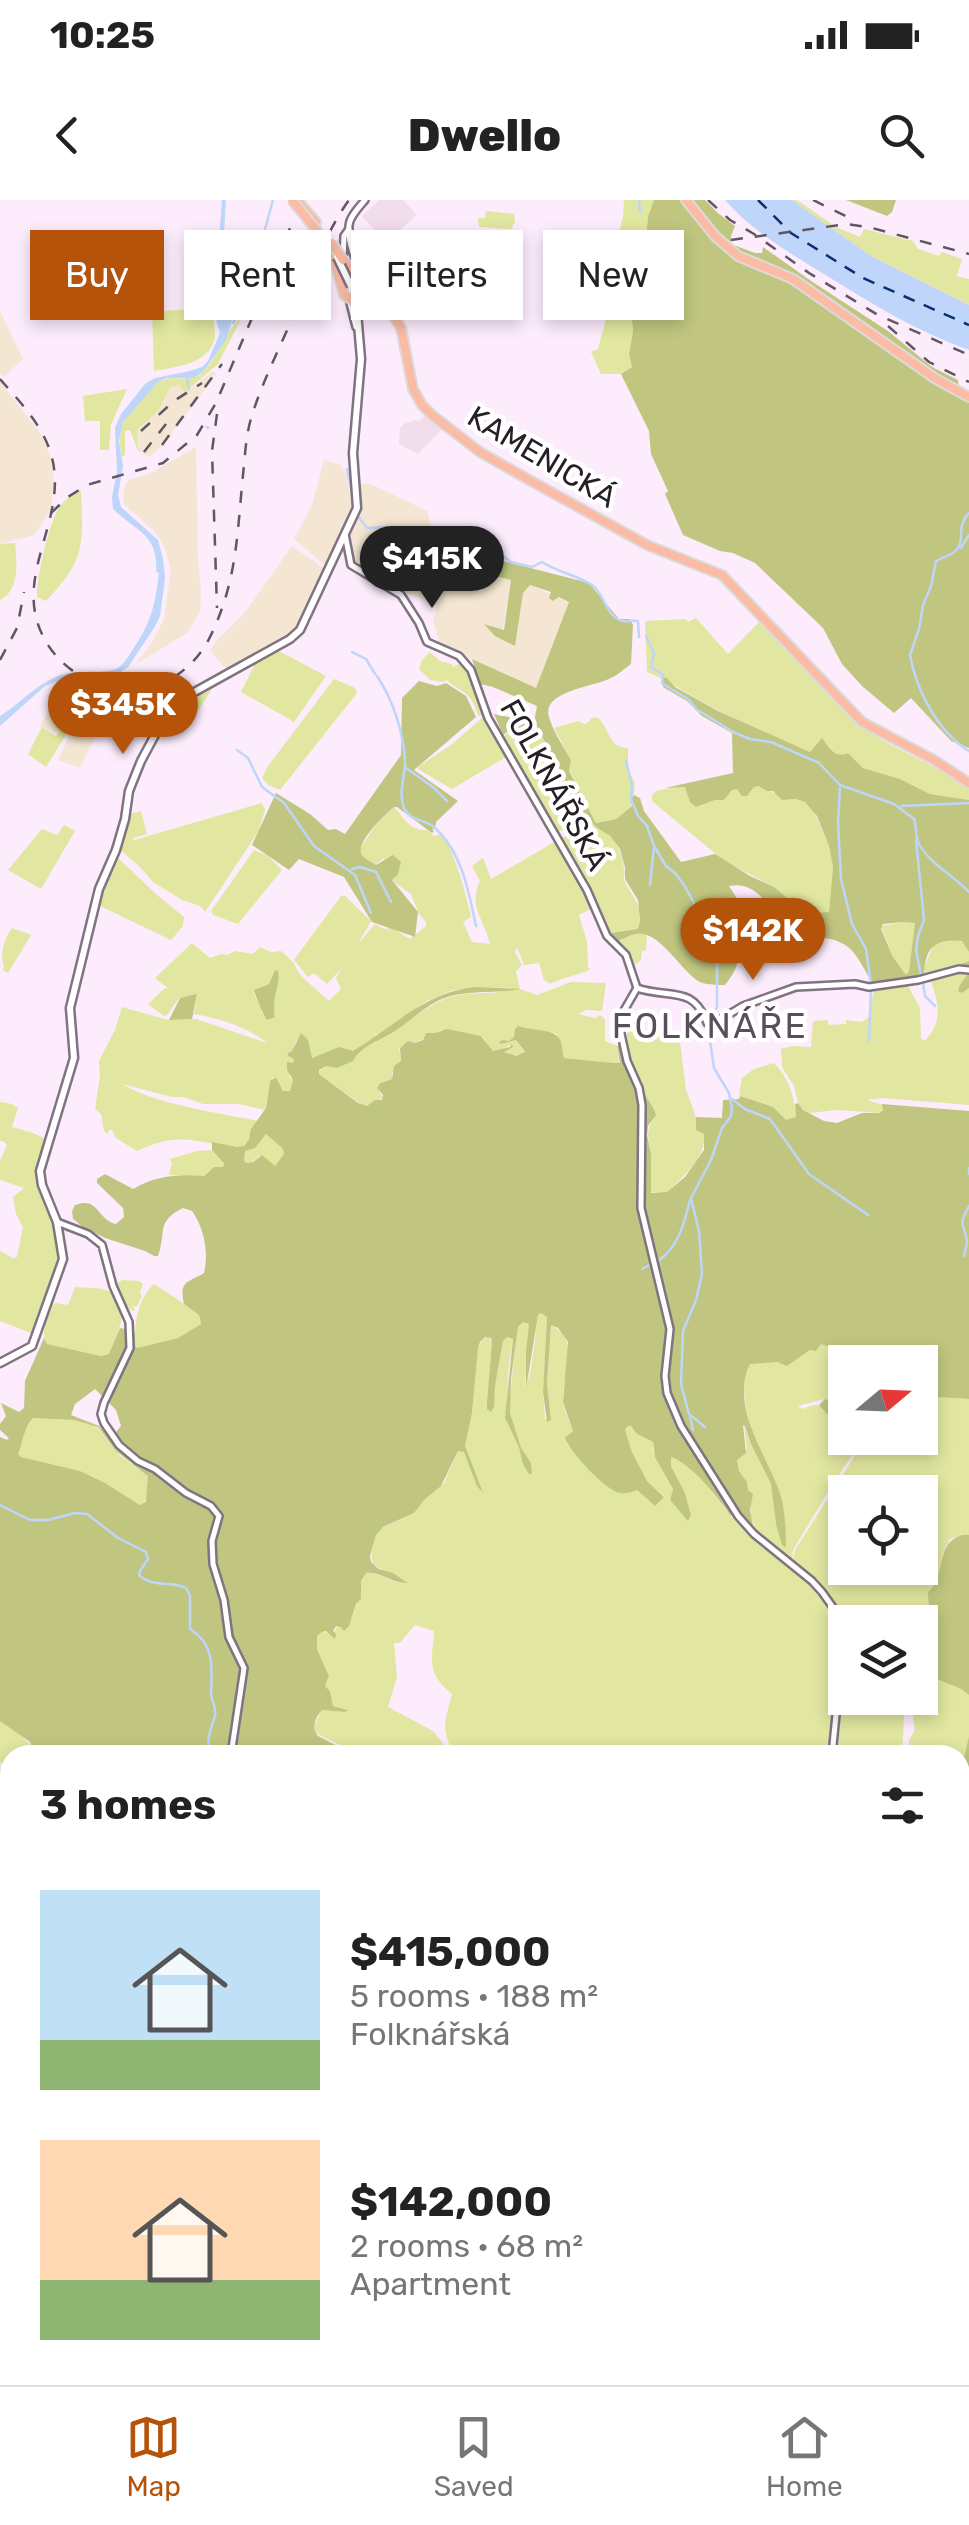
<!DOCTYPE html>
<meta charset="utf-8">
<style>
body{margin:0;font-family:Rubik,sans-serif;background:#f2f2f2;color:#222;height:100vh;display:flex;flex-direction:column;font-size:38px;white-space:nowrap}
*{box-sizing:border-box;margin:0}
p{font-size:32px;color:#767676}
.icon{flex:none;width:55px;height:55px;fill:none;stroke:currentColor;stroke-width:2;stroke-linecap:round;stroke-linejoin:round}
.map{position:relative;flex:1;overflow:hidden}
.side{position:absolute;left:0px;top:1545px;width:970px;height:640px;display:flex;flex-direction:column;background:#fff;border-radius:30px 30px 0 0;box-shadow:0 5px 15px #0003}
.side>*{flex:none}
.hud{position:absolute;left:30px;top:30px;width:910px;height:90px;display:flex;gap:20px}
.needle{width:65px;rotate:71deg}
.fabs{position:absolute;left:828px;top:1145px;display:grid;gap:20px}
.fabs a{display:grid;place-items:center;width:110px;height:110px;border-radius:0px;background:#fff;box-shadow:0 5px 15px #0003;font-size:50px}
.price{position:absolute;translate:-50% -85px;padding:0 22px;border-radius:35px;background:#b45309;color:#fff;font-size:32px;line-height:65px;filter:drop-shadow(0 2px 5px #0008)}
.price::after{content:'';position:absolute;left:50%;top:60px;width:30px;height:22px;margin-left:-15px;background:inherit;clip-path:polygon(0 0,100% 0,50% 100%)}
.price.on{background:#222;color:#fff}
ul{padding:0;list-style:none}
li{display:flex;align-items:center;gap:30px;height:250px;padding:0 40px}
li span{display:grid;place-items:center;flex:none;width:280px;height:200px;border-radius:0px;color:#555}
li>.icon{margin-inline-start:auto}
span .icon{width:120px;height:120px;fill:#fffc;stroke-width:1}
li b{font-size:42px}
h2{display:flex;justify-content:space-between;align-items:center;height:120px;padding:0 40px;font-size:42px}
.chip{padding:0 35px;border-radius:0px;background:#fff;box-shadow:0 5px 15px #0003;font-size:35px;line-height:90px}
.chip.on{background:#b45309;color:#fff}
.status{display:flex;justify-content:space-between;align-items:center;height:70px;padding:0 50px;background:#fff;direction:ltr}
.status svg{height:28px;fill:currentColor}
header{display:flex;justify-content:space-between;align-items:center;height:130px;padding:0 40px;background:#fff;font-size:45px;font-weight:800}
.menu{display:flex;justify-content:space-around;align-items:center;height:140px;border-top:2px solid #e0e0e0;background:#fff;font-size:28px;color:#767676}
.menu a{display:grid;justify-items:center;gap:5px}
.menu .on{color:#b45309}
.map>svg:first-child{display:block}
</style>
<div class="status"><b>10:25</b><svg viewBox="0 0 49 12"><path d="M0 12V9h3v3zM5 12V6h3v6zM10 12V3h3v9zM15 12V0h3v12zM26 1h20v11H26zM47 4h2v5h-2z"/></svg></div>
<header><svg class="icon" aria-label="back" viewBox="0 0 24 24"><path d="M15 5l-7 7 7 7"/></svg>Dwello<svg class="icon" aria-label="search" viewBox="0 0 24 24"><circle cx="10" cy="10" r="6"/><path d="M15 15l6 6"/></svg></header>
<div class="map">
<svg width="969" height="2185" viewBox="0 0 969 2185">
<rect width="100%" height="100%" fill="#fcecfc"/>
<g fill="#f4e6d2">
<polygon points="0,111 23,159 3,177 0,173"/>
<polygon points="213,171 216,174 162,246 149,257 138,251 137,230 159,210 170,186 179,185 186,192"/>
<polygon points="0,182 41,234 51,258 54,283 51,310 34,335 0,344"/>
<polygon points="196,247 198,361 201,391 200,412 187,433 136,464 153,441 164,419 171,369 163,344 156,333 123,303 124,288 128,280 149,274"/>
<polygon points="324,260 340,264 346,273 352,309 325,365 294,339 312,305"/>
<polygon points="360,284 371,284 427,311 438,352 459,365 454,379 474,373 486,379 488,374 511,380 503,430 487,425 514,446 523,393 530,385 569,402 536,489 486,465 441,447 433,421 437,405 388,385 355,366 351,360 351,335 360,304"/>
<polygon points="292,346 325,369 306,413 294,433 227,470 210,450 217,440 246,411"/>
<polygon points="82,486 100,493 107,512 80,568 58,560 71,532 60,527 56,533 40,526 53,503 47,495 63,488"/>
</g>
<g fill="#f1ddec">
<polygon points="379,0 403,0 417,15 386,42 362,16"/>
<polygon points="426,214 443,228 418,254 399,244 400,228 404,224 415,220 419,222"/>
</g>
<g fill="#e1e7a0" fill-rule="evenodd">
<polygon points="624,0 654,0 648,16 646,40 634,77 630,98 633,131 629,154 632,167 621,174 601,174 591,152 598,149 607,115 607,90 614,69 615,46 623,17"/>
<polygon points="792,0 797,0 836,27 860,37 864,29 913,41 918,49 939,56 942,52 962,59 957,76 969,79 969,105 871,56"/>
<polygon points="486,11 514,14 515,23 513,24 512,29 479,27 478,18 485,18"/>
<path d="M211 107C212 117 217 132 214 141 206 165 174 167 154 171L152 112Z"/>
<path d="M242 117 218 164 185 192 179 185 170 187 159 210 137 230 138 251 130 230 125 231V255L122 257C120 246 119 237 122 226 127 211 148 186 163 180 175 175 190 183 201 174 218 158 224 132 242 117Z"/>
<polygon points="127,189 111,224 109,250 100,250 100,221 85,221 83,196"/>
<path d="M81 291C83 346 86 359 46 401L37 397C36 379 50 318 61 305 65 299 74 295 81 291Z"/>
<path d="M15 343C17 362 20 390 0 400V344Z"/>
<path d="M696 418 728 454 761 420 857 522C882 543 912 555 942 571 952 576 960 583 969 589V600L930 594 900 579 863 568 848 553C837 558 830 551 824 541L810 552C779 538 747 525 716 509 692 497 671 481 647 472L645 421 685 419 688 422Z"/>
<polygon points="277,450 326,476 294,522 241,492 254,466 251,464"/>
<path d="M430 452 440 461 452 464 453 467 461 463C475 477 478 496 482 515L478 516C470 489 463 495 447 480L443 482 430 480 419 469 422 460Z"/>
<polygon points="334,479 355,488 357,493 280,590 268,585 262,578 268,566"/>
<polygon points="215,484 191,522 183,524 171,517 170,512 177,504"/>
<path d="M597 517C610 527 607 548 628 548V570L635 583 634 595 632 596 633 604 616 619 596 623 569 570 571 560 554 528 578 521 585 524 590 521 591 518Z"/>
<polygon points="482,518 485,519 507,555 506,557 452,589 418,569 419,566 451,545"/>
<path d="M532 526 537 527 573 597C581 604 587 614 587 624L556 632 503 537 512 529 521 530Z"/>
<polygon points="42,527 56,536 60,528 67,533 46,567 28,554"/>
<path d="M681 586 688 589 690 602 697 607 715 600H724L730 591 737 589 742 595H748L754 587 760 586 788 600 796 599 805 602 814 611 829 646 833 667 829 712 809 713C814 723 820 738 817 750L795 757 791 754 776 717 791 708H800L774 687 723 660 652 601V595L656 591Z"/>
<polygon points="262,603 265,610 258,632 205,712 200,706 182,700 153,682 140,667 119,649 125,633 129,614 141,611 147,634 133,638 134,640"/>
<path d="M394 607C404 618 409 631 427 630L434 636 440 634 444 636C457 662 465 689 471 717L463 722 472 742 490 744C484 718 468 708 480 681L472 666 483 658 491 679 556 641 592 708 579 715 587 742 588 768 591 769C577 776 563 777 550 784L544 780 539 763 524 765 517 747 515 752 522 765 516 771 520 789 537 795 571 782 606 783 602 811 586 810 578 814 595 818 600 815 605 819V841L617 846 619 864 564 858 557 834 555 833 533 831 515 839 525 853 513 857 503 851 514 845 512 844 501 850 492 851 483 837 441 830 435 833H426L423 839 414 843 408 841 399 849 401 861 392 873V879L381 882 377 888 383 898 369 906 362 905 319 874V871L326 866 337 868 352 861C360 847 377 843 390 834 413 820 430 801 458 795 475 791 496 796 512 788L477 787 451 791 427 801 378 835 374 833 376 836 375 838 353 851 326 853 311 858 297 839 292 851 287 853V855L293 856 294 859 289 876 293 880 290 891H283L276 877H274L270 882 265 910 239 904H203L184 897H172L122 884C155 904 218 913 258 921 250 930 251 940 242 947 197 945 184 929 137 951L116 938 112 930H109L108 934 104 931 101 914 95 909 100 875 99 861 115 830 122 807 168 820 196 819 267 843C248 827 218 818 194 814L197 795 179 798 167 815 164 816 148 804 165 788 169 789 155 778 192 743 210 758 221 754 227 755 235 751 253 754 260 747 271 752 281 751 292 761 301 776 329 801 341 789 336 778 341 769 327 784 314 773 308 777 294 760 341 696H345L371 721 358 744 375 724 384 729 392 728 410 739 426 726V722L419 714 411 694 393 681 384 658 375 665 363 656 359 650 375 626ZM273 774C275 788 272 802 275 817L262 813C262 804 256 801 254 793L258 788 269 784Z"/>
<polygon points="64,625 75,631 41,689 8,670 42,629 57,635"/>
<path d="M593 626C612 633 622 649 624 668 626 679 621 674 626 684 635 701 644 707 638 729L609 733 588 685 563 642 562 637Z"/>
<polygon points="254,650 268,656 282,670 238,724 213,715 211,711"/>
<polygon points="118,658 157,695 184,717 183,726 171,740 98,705 114,660"/>
<polygon points="903,722 915,723 909,771 906,775 893,757 881,726"/>
<path d="M12 728 31 735 8 773 3 770 4 767C0 754 3 741 12 728Z"/>
<path d="M645 733 647 735 646 750 642 751 641 760 635 765C633 756 619 751 619 741L635 734Z"/>
<polygon points="957,740 963,742 969,752 969,761 924,776 925,765 934,744"/>
<path d="M956 771H965L968 775 960 785 962 793 969 788V905L882 898 867 900 883 905V911L880 913 838 910 809 913 803 910 798 903 794 886 782 867 781 849 792 846 811 847 813 821 827 820 829 825 846 824V820L862 822 868 818 874 789 900 784 908 786 920 808 921 838 924 841C943 825 939 802 931 782L937 777Z"/>
<path d="M629 831 679 834 686 890 696 917V930L704 934C706 960 683 975 667 993L649 992C650 980 652 967 651 955 650 940 644 934 653 920 645 892 630 868 624 839Z"/>
<path d="M774 863C789 878 794 896 796 917L794 919 786 920 739 895 742 878 754 869Z"/>
<polygon points="0,902 12,904 18,908 12,927 33,933 46,939 36,967 37,984 48,1010 59,1055 31,1133 0,1121 0,1051 13,1058 17,1057 23,1027 16,1014 13,997 24,988 0,980 0,961 7,945 3,941 0,941"/>
<polygon points="266,934 283,949 284,955 276,967 259,956 252,962 246,963 244,960 245,951 256,946"/>
<polygon points="212,950 224,965 223,967 214,967 203,976 170,975 169,972 172,965 170,959 197,951"/>
<polygon points="123,1080 139,1081 143,1084 140,1092 142,1096 137,1106 133,1107 135,1110 133,1111 125,1106 114,1084"/>
<path d="M154 1084 192 1109 199 1115 201 1124 178 1138 137 1148 135 1147C135 1122 136 1102 154 1084Z"/>
<path d="M75 1087C83 1088 101 1087 109 1091 134 1104 116 1137 109 1154L101 1156 47 1144C40 1131 47 1118 50 1106L56 1103 68 1105Z"/>
<path d="M541 1113 547 1117 543 1192 545 1219 551 1220 547 1182 551 1125C581 1141 563 1172 563 1200 563 1210 570 1221 573 1231L566 1243 601 1281 619 1293 637 1290 655 1306 664 1296 647 1281 632 1252 625 1230 628 1226H631L637 1234 653 1242V1252L673 1289 670 1300 688 1320 691 1315 685 1293 671 1266V1257C695 1264 715 1298 731 1316 755 1344 790 1361 816 1387 826 1399 836 1413 839 1428L831 1555H455C440 1529 445 1522 452 1494 426 1473 432 1462 434 1431L415 1425 400 1443H394L397 1477 388 1507 433 1531 453 1555H355V1553L316 1533 314 1526 322 1510 345 1512 346 1509 333 1506 330 1491 325 1486 329 1476 317 1448V1436L322 1432 333 1433 338 1426 344 1431 352 1418 356 1404 361 1399V1381L366 1373C381 1371 392 1386 407 1382 375 1362 363 1373 378 1330L414 1313 425 1299 444 1283 458 1251 464 1252 482 1294 465 1246 472 1213 478 1149 482 1140 488 1136 492 1142 487 1202 493 1210 495 1186 503 1141 507 1137 513 1139 508 1173 507 1223 519 1243 512 1223 509 1206 517 1131 520 1123 524 1122 529 1124 525 1188C533 1173 535 1133 538 1114Z"/>
<path d="M821 1144 842 1152 853 1162H845V1204L824 1199 797 1206 803 1209C807 1207 815 1203 820 1206 831 1211 837 1236 842 1246L850 1239 863 1238 861 1243 836 1279 793 1350 792 1363C767 1342 743 1330 753 1294L748 1290 747 1282 739 1271 737 1260 747 1250 744 1225 751 1244 771 1284 776 1324 786 1346C785 1331 785 1314 781 1299 770 1258 729 1208 750 1164 762 1160 776 1161 788 1165L810 1150H817Z"/>
<path d="M934 1197 969 1199V1335H962L950 1339 943 1353 937 1385 929 1391 928 1406 935 1451 920 1454V1422H913L911 1418 908 1422H857L872 1421V1415H857L856 1420 842 1423 836 1410 796 1365 793 1359 795 1350 864 1241 865 1238H920V1203L923 1204ZM845 1292H920V1368H845Z"/>
<polygon points="33,1218 74,1220 96,1226 119,1255 149,1276 149,1292 144,1304 140,1305 105,1283 80,1271 21,1257 18,1254 26,1229"/>
<polygon points="845,1426 845,1498 905,1498 902,1555 834,1555 839,1534 842,1429"/>
<polygon points="920,1472 961,1489 969,1495 969,1536 960,1575 960,1555 909,1555 909,1540 915,1530 913,1520 915,1498 920,1498"/>
<polygon points="0,1521 18,1532 32,1547 32,1555 10,1555 10,1569 0,1562"/>
<polygon points="0,1569 10,1577 10,1668 0,1658"/>
<polygon points="969,1581 969,1823 960,1822 960,1645 969,1607"/>
<polygon points="0,1865 10,1877 10,1882 4,1880 7,1886 10,1885 10,1894 6,1892 10,1896 10,1902 6,1902 10,1904 10,1920 0,1914"/>
<polygon points="10,2069 10,2155 0,2157 0,2073"/>
<polygon points="10,2161 10,2175 77,2175 72,2185 0,2185 0,2162"/>
<polygon points="450,2175 464,2175 466,2177 478,2177 479,2175 588,2175 583,2185 451,2185"/>
</g>
<g fill="#c0c67f" fill-rule="evenodd">
<polygon points="654,0 683,0 716,41 734,56 746,64 793,81 969,199 969,548 951,541 911,498 894,513 862,486 842,464 823,428 755,363 733,353 720,351 683,335 665,294 668,291 651,254 649,231 621,174 632,167 629,154 633,131 630,98 634,77 646,40 648,16"/>
<polygon points="689,0 705,0 719,14 735,26 731,36 731,44 755,53 762,53 763,47 814,83 888,131 932,167 958,180 959,189 936,177 831,101 727,46"/>
<polygon points="846,0 896,0 892,12 887,16"/>
<path d="M476 354 589 383 619 419H630L633 425 631 464C624 469 618 475 611 478 594 487 541 491 549 517 553 532 564 547 571 560L569 571 596 623 616 619 633 605 631 599 634 595 640 598 644 611 681 662 715 654 750 676 774 687 798 707 812 713 829 712 833 667 829 646 817 616 805 602 796 599 782 600 773 591H767L759 586 754 587 747 596H742L737 589 732 590 724 600H715L696 607 690 602 685 587 665 588 733 573 732 533 702 516 687 501 663 487 661 477 667 478 675 487 718 511 810 552 822 538C829 547 834 559 848 553L863 568 900 579 930 594 969 600V752L962 741C934 739 925 747 924 776H926L969 761V788L962 793 958 791 960 785 967 775 965 771 951 772 940 777 876 788C856 759 857 740 816 737 812 717 812 713 792 708L780 716C764 700 752 681 729 686L753 724 738 726 731 733C739 757 742 764 725 785 716 785 707 785 700 782 681 772 659 728 635 734 630 735 625 739 620 740L619 745 610 733 638 729 640 720 638 700 625 679V667L620 649 610 636 587 621 537 527C529 525 521 529 512 529L503 535 494 514 513 518 535 517 537 506 493 487 480 484 472 459 536 488 569 402 559 397 553 401 549 398 551 392 530 385 523 393 515 446 495 436 484 424 504 430 511 380 488 374 487 379 474 373 453 379 459 365 471 367ZM903 722 915 723 909 771 906 775 893 757 881 729 883 724Z"/>
<path d="M419 481 437 486 446 483 466 496 476 517 414 570 458 601 436 622 435 629H432L434 631 432 633 397 607H394C385 615 354 643 362 655 363 657 374 664 376 665L393 655 401 662 398 674 392 680 418 712 415 737 372 722 344 677 299 659 289 670 252 645 276 593 310 614 328 630 336 629 345 634 401 555 402 498Z"/>
<path d="M275 770 278 771C281 784 271 797 275 817L267 820C264 816 255 795 254 790L269 784Z"/>
<path d="M477 787 520 789C494 794 466 789 442 799 423 807 408 824 390 834 377 842 360 847 353 861L337 868 326 866 319 870V874L358 903 367 906 375 900H382L383 895 377 888 380 883 392 879 394 866 401 861 400 848 408 841 415 843 423 840 426 833H435L447 829 481 836 493 851 510 847 512 843 513 847 504 852 516 856 525 852 516 840 500 844 499 842 503 840 509 841 514 837 515 829 518 826C529 831 556 828 560 840 563 846 562 852 564 858L613 863H620L617 846 621 845 637 888 641 905 639 1008 668 1129 664 1176 673 1213 711 1273 730 1309 731 1316C718 1298 692 1264 671 1257V1266L685 1293 691 1315 688 1321 670 1300 673 1289 655 1257 653 1242 637 1234 631 1226H628L625 1230 632 1252 647 1281 664 1297 655 1306 637 1290C632 1292 625 1294 620 1293 606 1291 569 1251 565 1238L573 1231 563 1202 568 1142 558 1128 551 1125 547 1183 551 1220 547 1222 543 1192 547 1117 541 1113 538 1115 526 1189V1152L529 1124 523 1122 518 1127 511 1178 510 1213 521 1248 531 1263 532 1274H529L523 1264 519 1247 505 1218 513 1139 507 1137 503 1141 495 1186 494 1207 491 1212 487 1209V1202L492 1142 491 1138 485 1137 480 1142 478 1149 472 1213 465 1246 483 1293 477 1286 464 1252 458 1251 441 1286 425 1299 414 1313 383 1327 376 1335 370 1356 371 1362 379 1369 393 1373 408 1383C392 1384 381 1371 366 1373L361 1381V1399L356 1404 349 1426 344 1431 340 1427 336 1426 333 1431 336 1434 335 1439 326 1431 322 1432 317 1436V1449L329 1476 325 1486 330 1491 333 1506 348 1510 345 1512 322 1510C315 1518 311 1528 318 1536L355 1555H352L336 1547 331 1549 330 1555H233L245 1468 231 1437 215 1364 213 1351 220 1316 212 1305 187 1292 120 1244 116 1232 121 1226 116 1210 110 1204C112 1178 131 1158 132 1132H135V1146L137 1148 178 1138 201 1124 199 1115 184 1104C179 1081 187 1083 204 1073 209 1052 204 1028 192 1011L183 1008C155 1022 167 1032 158 1056H154L145 1051 105 1038 83 1027 73 1019 72 1011 75 1005C99 996 96 1019 116 1024L124 1017 123 1008 97 983V979L105 974 133 989C155 976 178 974 204 976L214 967H223L224 964 212 950V942L237 947 244 946 249 939 251 929 266 908 270 881 276 877 283 891H290L293 880 287 870V862L293 863 294 859 287 855 288 853 292 851 301 833 308 840 312 858 339 847 353 851C395 826 426 791 477 787ZM266 934 283 949 284 954 275 966 262 955 253 962 246 963 244 960 245 951 255 948Z"/>
<polygon points="197,794 192,819 169,820 180,798"/>
<path d="M640 885C645 897 652 903 656 915L648 926 647 935 651 954V993L667 992 685 977 704 950V934L696 930V917L722 918 723 900 739 899 740 896 773 907 786 920 796 917 795 904 798 903 803 910 824 921 837 923 862 913H880L883 910 882 904 969 911V1199L934 1197 922 1204 920 1203V1162H853L842 1152 821 1144 816 1151 810 1150 787 1166 777 1162 750 1164C728 1209 771 1259 782 1300 785 1315 786 1333 786 1347L782 1345 776 1324 771 1284 751 1244 745 1226 743 1225 746 1253 737 1260 739 1271 747 1282 748 1290 753 1294 750 1310 754 1331 729 1301 714 1272 683 1225 669 1192 667 1176 671 1128 664 1092 643 1007Z"/>
<path d="M120 1128 129 1130C129 1153 116 1177 103 1197L95 1189 75 1204 71 1215 99 1226 118 1246 210 1307 217 1316 211 1341 223 1400 225 1426 243 1468 230 1555H32V1547L30 1542 0 1521V1237L7 1240 9 1238 0 1230V1224L6 1216 1 1203 19 1212 24 1208 25 1181 44 1138 47 1144 101 1156 109 1154ZM33 1218 74 1220 98 1227 116 1251 148 1276 146 1302 140 1305 105 1283 80 1271 21 1257 18 1254C23 1242 24 1227 33 1218Z"/>
<polygon points="825,1199 845,1204 845,1238 851,1238 844,1245 832,1219 819,1205"/>
<path d="M962 1335H969V1495L961 1489 920 1472V1454L924 1452 932 1453 936 1449 929 1415 928 1392C947 1377 934 1343 962 1335Z"/>
<polygon points="969,1536 969,1607 960,1645 960,1575"/>
<polygon points="0,1658 10,1668 10,1877 0,1865"/>
<polygon points="8,1936 10,1937 10,1993 0,1990 0,1939"/>
<polygon points="77,2175 450,2175 451,2185 72,2185"/>
<polygon points="777,2175 772,2181 777,2185 639,2185 633,2176"/>
</g>
<g fill="#bfd5fa">
<path d="M222 0H226L220 97 232 121 226 140 203 172 194 178H167L158 182 123 222 119 241 123 266 118 295 121 307 158 340 163 359 165 378 160 416 154 428 128 467 119 473 106 477H67L45 486 0 526V516C21 503 35 485 58 476 77 469 95 474 113 470 121 468 126 460 130 454 151 422 154 411 159 373L156 372C159 335 136 331 113 309L112 297 117 272 115 228 121 214 145 184 155 178 190 171 202 167 208 161 220 133 215 116 217 115V112L214 110Z"/>
<path d="M725 0H792L871 56 969 105V150C918 132 870 103 824 74 788 52 753 32 725 0Z"/>
</g>
<g fill="none" stroke-linecap="round" stroke-linejoin="round">
<g stroke="#bfd5fa" stroke-width="2.5">
<polyline points="639,0 640,12"/>
<polyline points="614,97 614,88 620,70"/>
<polyline points="615,99 616,106 619,105"/>
<polyline points="622,106 627,108"/>
<polyline points="630,109 632,111"/>
<polyline points="233,123 244,106 273,0"/>
<polyline points="187,176 189,189"/>
<polyline points="207,227 208,228"/>
<polyline points="347,269 355,308"/>
<path d="M969 313C954 328 968 343 953 353 948 356 942 358 936 361L931 386 923 405 919 429 910 455C916 490 938 532 969 551"/>
<polyline points="357,315 367,328 387,327 419,338"/>
<path d="M423 339C445 351 466 359 490 356L494 352 499 353 511 362 532 367 542 362C555 371 579 376 592 385 605 394 606 418 623 421 628 422 633 420 638 421L639 437"/>
<polyline points="961,348 969,335"/>
<polyline points="646,436 654,453 651,467 663,475 662,483 671,489"/>
<polyline points="352,452 366,459 375,474"/>
<path d="M377 476C393 500 404 533 405 563 405 577 398 594 404 608 410 622 426 619 435 628 462 652 469 693 476 726"/>
<path d="M673 490 688 499 696 509 733 532 750 539 771 542 819 563 840 585 894 604 914 619C917 627 915 636 919 644 931 665 953 675 969 692"/>
<polyline points="237,550 248,558 262,587 284,603 314,646 355,675 371,713"/>
<polyline points="626,561 632,585 631,599 638,616 647,626 654,646 666,666 675,673 684,685 712,735 717,759 717,807 710,821"/>
<polyline points="406,568 433,587 447,601"/>
<polyline points="840,588 838,622 841,679 852,724 866,749 871,785"/>
<polyline points="901,606 969,603"/>
<polyline points="916,640 924,720 918,736 916,750 921,776"/>
<polyline points="352,669 360,667 376,672 391,702"/>
<polyline points="650,685 654,647"/>
<polyline points="923,783 925,796 935,806"/>
<polyline points="869,841 871,789"/>
<polyline points="732,899 745,909 770,919 809,974 868,1015"/>
<polyline points="969,968 969,974"/>
<path d="M964 1056C965 1051 967 1046 967 1041 964 1021 957 1028 969 1006"/>
<path d="M658 1061C679 1046 684 1024 690 1000"/>
<polyline points="642,1069 653,1063"/>
<polyline points="690,1217 693,1230"/>
<polyline points="705,1227 689,1214 681,1184 683,1131 696,1100 702,1074 699,1031 691,998 711,960 722,928 731,916 732,908 729,893 714,868 708,827"/>
<path d="M0 1305 30 1320H48L75 1313 87 1314 118 1338 146 1352 148 1359 140 1371 139 1375C153 1389 172 1379 187 1389L190 1396V1429C215 1444 212 1469 211 1493 211 1501 217 1508 215 1516 210 1533 206 1537 210 1555"/>
<polyline points="0,1710 10,1719"/>
<polyline points="960,1875 969,1867"/>
<polyline points="960,1951 969,1951"/>
</g>
<polyline stroke="#0a3073" stroke-width="2.5" stroke-dasharray="12 10" stroke-linecap="butt" points="758,0 791,33 863,78 969,125"/>
<g stroke="#817382" stroke-width="10">
<g id="tertiary">
<polyline points="343,59 344,36 349,29"/>
<path d="M364 78C356 64 345 36 350 21 353 13 360 6 365 0"/>
<polyline points="349,99 356,127"/>
<polyline points="345,334 351,365 401,395 419,423 427,442 459,456 471,470 488,518 587,690 607,736 626,755 637,788"/>
<polyline points="637,788 622,814 621,834 627,861 639,888 642,905 641,1008 670,1129 665,1176 667,1193 681,1226 738,1316 754,1334 812,1381 822,1392 837,1413 841,1435 837,1505 832,1555"/>
<path d="M637 788C668 799 693 784 707 823L711 825 743 806 796 787 855 784 869 787 918 780 959 769 969 770"/>
<polyline points="57,1022 88,1034 102,1045 113,1086 129,1122 130,1148 104,1203 101,1214 104,1223 119,1245 138,1261 155,1269 186,1293 211,1306 219,1316 212,1341 213,1364 224,1400 229,1437 244,1468 231,1555"/>
<polyline points="960,1880 969,1877"/>
<polyline points="0,2160 10,2159"/>
</g>
</g>
<g stroke="#817382" stroke-width="11">
<polyline id="secondary" points="0,1163 32,1146 63,1059 57,1022 42,985 40,971 74,858 70,808 99,689 116,650 125,619 129,591 141,561 171,505 290,439 300,430 357,308 353,253 361,159 357,112 351,86"/>
</g>
<g stroke="#dcdbdc" stroke-width="12">
<g id="primary">
<polyline points="297,0 316,22"/>
<polyline points="686,0 715,36 738,56 793,79 936,179 969,197"/>
<polyline points="331,48 344,95"/>
<polyline points="343,60 354,74 368,84 384,101 401,128 413,189 422,205 432,215 480,252 531,281 647,345 722,375 862,522 934,560 969,583"/>
</g>
</g>
<use href="#tertiary" stroke="#fff" stroke-width="5"/>
<use href="#secondary" stroke="#fff" stroke-width="6"/>
<use href="#primary" stroke="#fbbba5" stroke-width="8"/>
<g stroke="#605760" stroke-width="2.5" stroke-dasharray="12 12" stroke-linecap="butt">
<polyline points="708,0 730,20 754,34 809,73 878,115 969,155"/>
<polyline points="813,0 854,20"/>
<polyline points="731,40 847,24 872,28 969,54"/>
<polyline points="888,126 929,162 969,182"/>
<path d="M0 179C19 201 42 224 51 254 71 322 6 379 48 445 66 473 99 490 132 489 166 489 195 467 210 437 237 382 237 335 243 275 245 255 246 234 252 215 263 181 279 149 293 117 310 77 324 35 349 0"/>
<polyline points="217,214 212,251 217,408"/>
<polyline points="141,231 174,201 202,183"/>
<polyline points="162,245 222,164"/>
<polyline points="144,252 166,224"/>
<polyline points="51,313 68,297 87,285 163,263 197,235 216,203 293,21"/>
<polyline points="0,460 17,428 24,392"/>
</g>
<g stroke="#817382" stroke-width="11" stroke-linecap="butt">
<polyline id="secondary-bridge" points="337,57 351,86"/>
</g>
<g stroke="#dcdbdc" stroke-width="12" stroke-linecap="butt">
<g id="primary-bridge">
<polyline points="292,0 331,48"/>
<polyline points="332,43 343,60"/>
<polyline points="344,95 354,101 373,103"/>
</g>
</g>
<use href="#secondary-bridge" stroke="#fff" stroke-width="6"/>
<use href="#primary-bridge" stroke="#fbbba5" stroke-width="8"/>
</g>
<g text-anchor="middle" dominant-baseline="central" stroke-width="9" stroke-linejoin="round" paint-order="stroke">
<g font-size="30" fill="#262026" stroke="#fff">
<text transform="translate(542 257) rotate(31)">KAMENICKÁ</text>
<text transform="translate(554 585) rotate(61)">FOLKNÁŘSKÁ</text>
</g>
<g font-size="35" letter-spacing="2.5" fill="#5b4d5b" stroke="#fff">
<text x="710" y="826">FOLKNÁŘE</text>
</g>
</g>
</svg>
<div class="fabs">
<a><svg class="needle" viewBox="-14 -14 28 28"><path d="M0-13l5 13h-10z" fill="#e53935"/><path d="M0 13l5-13h-10z" fill="#767676"/></svg></a>
<a><svg class="icon" aria-label="locate" viewBox="0 0 24 24"><circle cx="12" cy="12" r="6"/><path d="M12 2v4M12 18v4M2 12h4M18 12h4"/></svg></a>
<a><svg class="icon" aria-label="layers" viewBox="0 0 24 24"><path d="M12 4l9 5-9 5-9-5zM3 14l9 5 9-5"/></svg></a>
</div>
<b class="price on" style="left:432px;top:411px">$415K</b>
<b class="price" style="left:123px;top:557px">$345K</b>
<b class="price" style="left:753px;top:783px">$142K</b>
<div class="hud">
<a class="chip on">Buy</a>
<a class="chip">Rent</a>
<a class="chip">Filters</a>
<a class="chip">New</a>
</div>
<section class="side">
<h2>3 homes<svg class="icon" aria-label="filters" viewBox="0 0 24 24"><path d="M4 7h16M4 17h16"/><circle cx="9" cy="7" r="2"/><circle cx="15" cy="17" r="2"/></svg></h2>
<ul>
<li><span style="background:linear-gradient(#bfe0f5 75%,#8fb573 0)"><svg class="icon" aria-label="home" viewBox="0 0 24 24"><path d="M3 11l9-7 9 7M6 9v11h12V9"/></svg></span><div><b>$415,000</b><p>5 rooms · 188 m²</p><p>Folknářská</p></div></li>
<li><span style="background:linear-gradient(#ffd9b3 70%,#8fb573 0)"><svg class="icon" aria-label="home" viewBox="0 0 24 24"><path d="M3 11l9-7 9 7M6 9v11h12V9"/></svg></span><div><b>$142,000</b><p>2 rooms · 68 m²</p><p>Apartment</p></div></li>
</ul>
</section>
</div>
<nav class="menu">
<a class="on"><svg class="icon" aria-label="map" viewBox="0 0 24 24"><path d="M3 6l6-2 6 2 6-2v14l-6 2-6-2-6 2zM9 4v14M15 6v14"/></svg>Map</a>
<a><svg class="icon" aria-label="saved" viewBox="0 0 24 24"><path d="M7 4h10v16l-5-4-5 4z"/></svg>Saved</a>
<a><svg class="icon" aria-label="home" viewBox="0 0 24 24"><path d="M3 11l9-7 9 7M6 9v11h12V9"/></svg>Home</a>
</nav>
